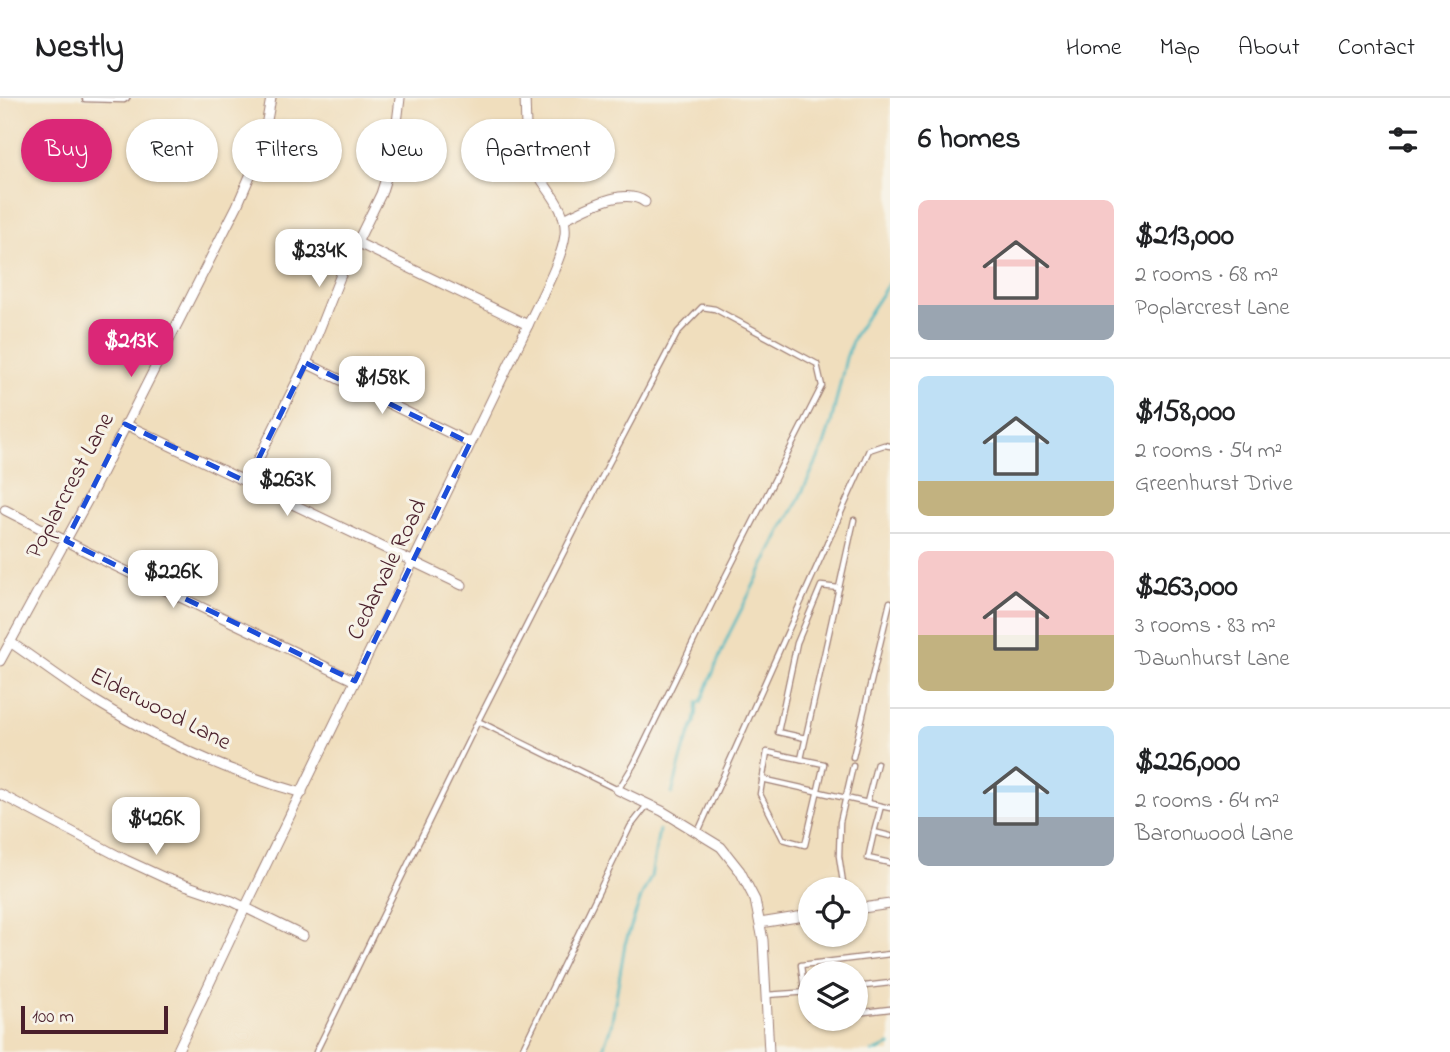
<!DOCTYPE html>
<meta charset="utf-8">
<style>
body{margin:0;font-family:"Indie Flower",sans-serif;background:#f2f2f2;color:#202124;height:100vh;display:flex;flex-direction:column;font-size:26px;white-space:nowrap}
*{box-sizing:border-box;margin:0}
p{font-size:23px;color:#757577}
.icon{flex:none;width:38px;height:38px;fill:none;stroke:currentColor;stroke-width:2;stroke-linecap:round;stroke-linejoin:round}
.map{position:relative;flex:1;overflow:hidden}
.drawer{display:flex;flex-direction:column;background:#fff;width:560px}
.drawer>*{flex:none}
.top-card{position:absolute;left:21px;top:21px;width:665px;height:63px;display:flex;gap:14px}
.buttons{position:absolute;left:798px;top:779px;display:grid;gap:14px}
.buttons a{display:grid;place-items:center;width:70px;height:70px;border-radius:50%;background:#fff;box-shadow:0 2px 5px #0004;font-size:35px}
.scale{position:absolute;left:21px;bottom:18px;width:147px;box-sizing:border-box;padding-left:7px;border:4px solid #4a1f2b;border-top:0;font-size:19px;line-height:24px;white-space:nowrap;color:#4a1f2b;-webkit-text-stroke:5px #f7f3e8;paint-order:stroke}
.price{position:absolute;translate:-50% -60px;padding:0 16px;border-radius:14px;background:#fff;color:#222;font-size:23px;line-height:46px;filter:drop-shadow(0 2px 4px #0008)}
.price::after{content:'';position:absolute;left:50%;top:42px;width:21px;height:16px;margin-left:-10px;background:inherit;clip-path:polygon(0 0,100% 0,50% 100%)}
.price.current{background:#db2777;color:#fff}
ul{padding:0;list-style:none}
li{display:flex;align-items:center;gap:21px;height:175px;padding:0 28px}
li+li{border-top:2px solid #e0e0e0}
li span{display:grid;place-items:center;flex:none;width:196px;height:140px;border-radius:10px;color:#555}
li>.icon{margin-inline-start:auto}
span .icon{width:84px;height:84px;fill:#fffc;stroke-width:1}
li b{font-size:30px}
h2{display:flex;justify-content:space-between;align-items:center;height:84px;padding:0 28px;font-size:30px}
.chip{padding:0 24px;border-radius:32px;background:#fff;box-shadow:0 2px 5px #0004;font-size:24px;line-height:63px}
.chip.current{background:#db2777;color:#fff}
header{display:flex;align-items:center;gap:42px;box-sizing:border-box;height:98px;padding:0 35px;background:#fff;border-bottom:2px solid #e0e0e0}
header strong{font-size:33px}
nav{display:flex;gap:38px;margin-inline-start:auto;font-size:24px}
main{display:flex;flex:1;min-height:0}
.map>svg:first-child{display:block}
</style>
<header>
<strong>Nestly</strong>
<nav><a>Home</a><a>Map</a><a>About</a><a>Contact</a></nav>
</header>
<main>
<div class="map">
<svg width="890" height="954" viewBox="0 0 890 954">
<rect width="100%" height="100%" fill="#f7f3e8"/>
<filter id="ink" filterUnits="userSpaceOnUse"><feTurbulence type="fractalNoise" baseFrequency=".0143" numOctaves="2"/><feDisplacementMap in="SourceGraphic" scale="14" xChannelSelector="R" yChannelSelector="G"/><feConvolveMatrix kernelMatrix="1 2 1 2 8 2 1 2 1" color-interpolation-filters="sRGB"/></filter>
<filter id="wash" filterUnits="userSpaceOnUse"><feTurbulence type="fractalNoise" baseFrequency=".00686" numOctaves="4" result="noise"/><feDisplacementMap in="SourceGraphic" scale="28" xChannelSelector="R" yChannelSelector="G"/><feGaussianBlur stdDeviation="1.57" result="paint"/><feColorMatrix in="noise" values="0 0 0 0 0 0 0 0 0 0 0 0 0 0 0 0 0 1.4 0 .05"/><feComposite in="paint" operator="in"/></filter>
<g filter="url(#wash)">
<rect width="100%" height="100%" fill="#f0debd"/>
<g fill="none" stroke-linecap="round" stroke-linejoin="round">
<g stroke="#48b7c1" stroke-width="2.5">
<polyline points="672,696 684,651 695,624 698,604 701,604 729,536 783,429 796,407 823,350 831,325 846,260 854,238 890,183"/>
<polyline points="602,954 611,928 625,846 642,797 651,779 659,732"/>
<polyline points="872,954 890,947"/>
</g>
</g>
</g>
<g filter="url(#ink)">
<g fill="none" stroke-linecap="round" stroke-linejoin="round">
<g stroke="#9d7e74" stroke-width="7">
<g id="lane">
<polyline points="85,1 124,2 127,0"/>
<polyline points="805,640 778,634 797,545 821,488 839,490"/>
<polygon points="767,654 824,666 805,747 783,741 760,696"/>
<polyline points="853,659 890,504"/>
<polyline points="801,661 854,422"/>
<polyline points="762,681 890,710"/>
<polyline points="867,704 877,665"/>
<polyline points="881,708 874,734 890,738"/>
<polyline points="698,734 869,352 884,347 890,348"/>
<polyline points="874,734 868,760 890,765"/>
<polyline points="844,791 839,758 840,724 853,668"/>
<polyline points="856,889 890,885"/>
<polyline points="766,897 810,894"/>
<polyline points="856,915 890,911"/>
<polyline points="810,919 807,915 801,867 890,856"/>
<polyline points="316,954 478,623 609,365 678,234 702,209 715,211 817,266 822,288 721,487 634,666 618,692 478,623"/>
<polyline points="521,954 630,729 648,706"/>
</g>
</g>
<g stroke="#9d7e74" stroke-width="11">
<g id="street">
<path d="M564 121C586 111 623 88 645 104"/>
<polyline points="356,144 528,227"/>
<polyline points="306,265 470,345"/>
<polyline points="125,326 462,487"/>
<polyline points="247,384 306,265 340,179 381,96 393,58 400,0"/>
<polyline points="5,412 109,465 355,583"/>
<path d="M10 544C38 563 65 584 94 602 158 642 230 675 302 695"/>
<polyline points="0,563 91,396 237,108 262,50 271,0"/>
<polyline points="618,692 662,713 721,749 740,773 755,802 763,842 769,954"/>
<polyline points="0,696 126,762 165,780 232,803 303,838"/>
<polyline points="856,811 890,806"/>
<polyline points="760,825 810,817"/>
<path d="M177 954 245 810 528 227C539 203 562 162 565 137 568 108 542 89 532 65 525 47 526 19 525 0"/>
</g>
</g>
<use href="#lane" stroke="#fff" stroke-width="4.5"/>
<use href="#street" stroke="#fff" stroke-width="9"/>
</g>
</g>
<path fill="none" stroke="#1d4ed8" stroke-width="5" stroke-dasharray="14 9" stroke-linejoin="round" d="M306 265 470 345 355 583 66 443 125 326 247 384Z"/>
<g text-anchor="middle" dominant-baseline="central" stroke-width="6" stroke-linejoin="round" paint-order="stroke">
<g font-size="24" fill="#4a1f2b" stroke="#f7f3e8">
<text transform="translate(71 388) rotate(-62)">Poplarcrest Lane</text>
<text transform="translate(388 472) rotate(-64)">Cedarvale Road</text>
<text transform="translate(160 612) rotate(27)">Elderwood Lane</text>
</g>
</g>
</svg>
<div class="buttons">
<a><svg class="icon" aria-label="locate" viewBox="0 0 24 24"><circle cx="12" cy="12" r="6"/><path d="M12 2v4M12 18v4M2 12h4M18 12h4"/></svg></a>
<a><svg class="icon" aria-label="layers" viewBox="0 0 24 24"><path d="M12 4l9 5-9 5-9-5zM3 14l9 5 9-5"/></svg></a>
</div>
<div class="scale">100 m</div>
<b class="price" style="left:319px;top:191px">$234K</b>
<b class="price current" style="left:131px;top:281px">$213K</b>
<b class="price" style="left:382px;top:318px">$158K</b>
<b class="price" style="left:287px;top:420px">$263K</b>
<b class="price" style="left:173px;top:512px">$226K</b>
<b class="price" style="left:156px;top:759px">$426K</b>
<div class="top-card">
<a class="chip current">Buy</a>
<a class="chip">Rent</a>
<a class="chip">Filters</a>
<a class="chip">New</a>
<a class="chip">Apartment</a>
</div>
</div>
<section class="drawer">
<h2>6 homes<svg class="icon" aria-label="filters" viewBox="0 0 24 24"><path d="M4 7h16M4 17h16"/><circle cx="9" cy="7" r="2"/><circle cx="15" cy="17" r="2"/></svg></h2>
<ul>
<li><span style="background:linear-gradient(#f6c9c9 75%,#9aa5b1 0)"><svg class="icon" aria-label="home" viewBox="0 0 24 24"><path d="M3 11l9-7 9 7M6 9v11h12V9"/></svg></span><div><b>$213,000</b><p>2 rooms · 68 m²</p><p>Poplarcrest Lane</p></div></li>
<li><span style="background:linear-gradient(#bfe0f5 75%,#c2b280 0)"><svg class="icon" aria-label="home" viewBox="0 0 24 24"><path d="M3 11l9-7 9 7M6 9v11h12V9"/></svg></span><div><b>$158,000</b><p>2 rooms · 54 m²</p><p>Greenhurst Drive</p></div></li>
<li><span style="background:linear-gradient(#f6c9c9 60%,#c2b280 0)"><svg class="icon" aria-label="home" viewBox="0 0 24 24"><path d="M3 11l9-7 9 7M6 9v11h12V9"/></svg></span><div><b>$263,000</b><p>3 rooms · 83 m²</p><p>Dawnhurst Lane</p></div></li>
<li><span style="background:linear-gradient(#bfe0f5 65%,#9aa5b1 0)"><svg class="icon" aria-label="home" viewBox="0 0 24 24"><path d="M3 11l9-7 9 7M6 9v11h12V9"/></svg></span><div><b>$226,000</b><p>2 rooms · 64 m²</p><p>Baronwood Lane</p></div></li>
</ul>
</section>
</main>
